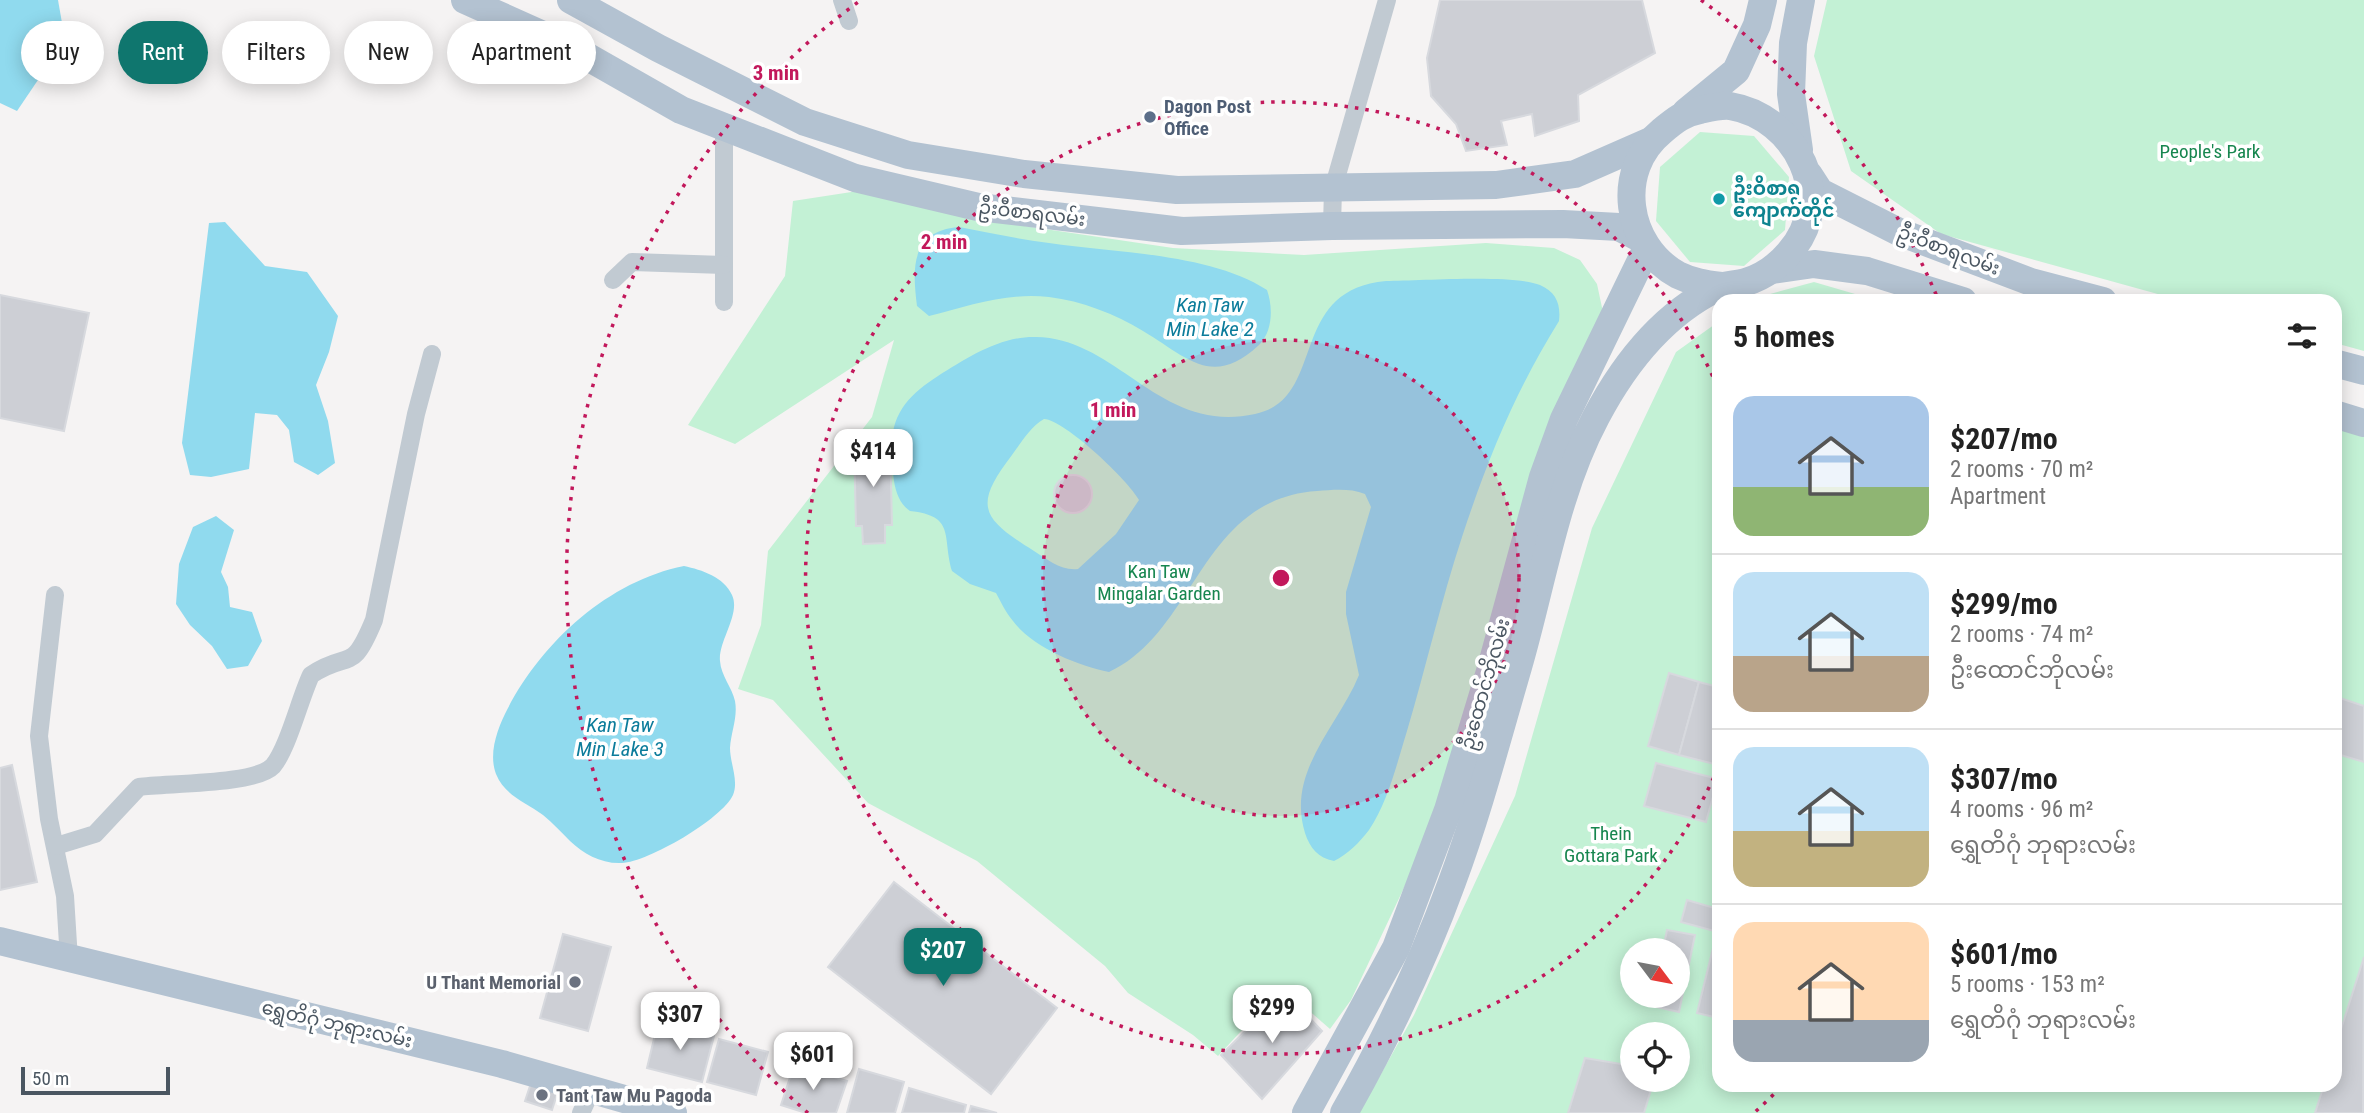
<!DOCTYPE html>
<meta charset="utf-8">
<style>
body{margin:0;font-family:"Roboto Condensed","Noto Sans Myanmar",sans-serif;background:#f2f2f2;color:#222;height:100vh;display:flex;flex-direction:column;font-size:26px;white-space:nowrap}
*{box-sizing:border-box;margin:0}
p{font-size:23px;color:#767676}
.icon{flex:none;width:38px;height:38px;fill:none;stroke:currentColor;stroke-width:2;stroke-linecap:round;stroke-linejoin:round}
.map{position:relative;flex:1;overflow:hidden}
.side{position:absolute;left:1712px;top:294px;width:630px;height:798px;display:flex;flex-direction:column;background:#fff;border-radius:21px;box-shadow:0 4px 18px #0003}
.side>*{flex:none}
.guide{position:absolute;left:21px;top:21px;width:665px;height:63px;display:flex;gap:14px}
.needle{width:46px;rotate:122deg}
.fabs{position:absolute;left:1620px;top:938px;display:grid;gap:14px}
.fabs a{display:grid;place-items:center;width:70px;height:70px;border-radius:50%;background:#fff;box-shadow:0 4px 18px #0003;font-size:35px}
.scale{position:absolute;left:21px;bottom:18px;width:149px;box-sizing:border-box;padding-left:7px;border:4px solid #4a5661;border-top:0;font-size:19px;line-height:24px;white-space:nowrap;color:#4a5661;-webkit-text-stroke:5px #fff;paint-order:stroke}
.price{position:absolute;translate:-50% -60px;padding:0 16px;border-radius:14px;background:#fff;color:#222;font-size:23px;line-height:46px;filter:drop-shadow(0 2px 4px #0008)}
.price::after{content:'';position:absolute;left:50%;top:42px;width:21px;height:16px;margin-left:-10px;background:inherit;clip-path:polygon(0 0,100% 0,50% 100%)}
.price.on{background:#0f766e;color:#fff}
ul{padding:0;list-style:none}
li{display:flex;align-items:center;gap:21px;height:175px;padding:0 21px}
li+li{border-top:2px solid #e0e0e0}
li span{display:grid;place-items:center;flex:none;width:196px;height:140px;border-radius:21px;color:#555}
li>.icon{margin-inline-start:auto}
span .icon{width:84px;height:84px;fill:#fffc;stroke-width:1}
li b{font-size:30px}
h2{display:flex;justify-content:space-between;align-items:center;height:84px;padding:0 21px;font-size:30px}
.pill{padding:0 24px;border-radius:32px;background:#fff;box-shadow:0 4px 18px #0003;font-size:24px;line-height:63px}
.pill.on{background:#0f766e;color:#fff}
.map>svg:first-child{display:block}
</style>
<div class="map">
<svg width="2364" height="1113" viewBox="0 0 2364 1113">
<rect width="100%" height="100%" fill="#f5f3f3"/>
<g fill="#c3f1d5" fill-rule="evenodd">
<polygon points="1827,0 2364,0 2364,351 2335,343 2334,301 2183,301 1941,234 1851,171 1814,56"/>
<polygon points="1700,132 1754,136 1789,177 1785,230 1744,266 1690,262 1656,221 1660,167"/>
<polygon points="871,189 1004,223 1173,248 1304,255 1486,243 1554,248 1580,260 1597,284 1604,317 1436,820 1351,1000 1330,1029 1282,987 1218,1056 1193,1035 1128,993 1105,966 977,861 868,803 773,700 738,689 761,625 768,551 872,417 894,340 735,444 688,425 785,276 793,201"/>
<polygon points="1814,282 1879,301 1749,301 1752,299"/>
<path d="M1718 322V1085H2334L2335 422 2364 430V1113H1359L1414 1015 1515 796 1592 528 1676 352ZM1633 950H1678V996H1633ZM1633 1034H1678V1080H1633Z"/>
</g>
<g fill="#90daee" fill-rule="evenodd">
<polygon points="0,0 58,0 65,40 17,111 0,103"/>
<polygon points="225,222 265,266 307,272 338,316 329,352 316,385 328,421 335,463 318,475 294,462 289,430 277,415 255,413 249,469 211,477 190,475 182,443 209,223"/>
<path d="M959 227C989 233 1019 239 1049 243 1115 253 1210 253 1267 290 1273 307 1273 331 1259 345 1212 389 1187 357 1143 331 1115 314 1082 301 1049 297 1008 292 968 306 929 316L917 306C912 267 911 231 959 227Z"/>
<path d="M1386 281C1419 281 1514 274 1540 285 1556 292 1561 304 1559 321 1515 392 1488 458 1462 537 1441 601 1426 667 1407 731 1397 763 1388 802 1369 830 1359 843 1348 854 1334 861 1318 858 1310 848 1305 833 1286 771 1338 727 1359 675L1346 614V592L1371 507 1365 494C1350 488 1333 490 1317 491 1200 499 1196 632 1109 672 1078 666 1032 647 1013 621 1006 613 1001 602 996 593L970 584 952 571C942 536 956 516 910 511 891 498 893 468 892 447 891 413 911 393 938 376 967 358 1000 336 1036 337 1118 338 1160 435 1255 414 1328 399 1286 290 1386 281ZM1044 419C1065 420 1129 481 1139 500L1116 534 1078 569C1061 571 1047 559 1034 551 981 518 973 506 1012 455 1021 443 1030 427 1044 419Z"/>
<polygon points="216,516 234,530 221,572 228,587 230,607 252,612 262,641 248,666 227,669 212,646 190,625 176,604 179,564 193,527"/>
<path d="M684 566C702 570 724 577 732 595 741 614 718 641 720 661 721 676 732 687 735 701 738 717 731 732 730 748 730 763 739 781 733 795 722 819 648 862 622 863 601 864 584 854 570 841 561 832 553 823 543 815 526 802 505 796 496 774 488 753 498 727 508 708 543 641 609 581 684 566Z"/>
</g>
<g fill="#cdcfd5" stroke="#d7d9de" stroke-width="2">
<polygon points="1440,0 1642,0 1655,53 1578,95 1579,121 1535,136 1532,114 1501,121 1507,145 1466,151 1456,124 1431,96 1427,58"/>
<polygon points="0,295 89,313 64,431 0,418"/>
<polygon points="890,440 892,525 885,525 885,543 863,544 862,526 856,526 854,442"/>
<circle cx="1073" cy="494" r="19"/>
<polygon points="1669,673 1699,682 1679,755 1648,746"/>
<polygon points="1699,682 1718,687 1718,765 1679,755"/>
<polygon points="2334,696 2364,706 2364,762 2334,753"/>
<polygon points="1656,763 1718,779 1706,822 1644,806"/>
<polygon points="12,765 37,882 0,890 0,768"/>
<polygon points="894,882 1057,1008 991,1094 828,967"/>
<polygon points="1687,900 1718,909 1718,932 1681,922"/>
<polygon points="1667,930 1695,935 1679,1012 1652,1006 1654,996 1678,996 1678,950 1663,950"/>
<polygon points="563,934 611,947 588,1031 540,1018"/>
<polygon points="1715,940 1718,941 1718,1018 1697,1013"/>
<polygon points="2364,957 2363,1113 2315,1113 2324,1085 2334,1085 2334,1051"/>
<polygon points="1285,992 1322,1031 1262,1099 1221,1055"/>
<polygon points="658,1022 714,1036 702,1082 647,1068"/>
<polygon points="719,1039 768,1052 756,1095 707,1082"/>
<polygon points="1585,1058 1633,1066 1633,1080 1653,1083 1644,1113 1568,1113"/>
<polygon points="794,1065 847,1081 836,1113 806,1113 781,1105"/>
<polygon points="859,1069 904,1082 895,1113 847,1113"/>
<polygon points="532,1080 559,1088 552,1110 525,1101"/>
<polygon points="909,1088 966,1105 964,1113 902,1113"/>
<polygon points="971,1106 997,1113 969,1113"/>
</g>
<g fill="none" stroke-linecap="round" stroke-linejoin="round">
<g stroke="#c1cad2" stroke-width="18">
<polyline points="842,0 849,21"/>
<polyline points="724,127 724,302"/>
<polyline points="1332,226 1333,189 1387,0"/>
<polyline points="613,280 632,262 724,265"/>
<polyline points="55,595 39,736 49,819 65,896 69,960"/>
<path d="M56 846 95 834 139 787C167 783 255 785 273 766 288 748 300 698 311 675 350 649 351 676 374 620L416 414 432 354"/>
<polyline points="581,1113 592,1089"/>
</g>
<g stroke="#b3c2d1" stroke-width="28">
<polyline points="465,0 572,48 681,110 855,178 978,207 1182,231 1332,226 1563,224 1619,227 1638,237"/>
<polyline points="571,0 658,48 805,122 908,155 1024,174 1177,190 1496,185 1575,174 1648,142"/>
<polyline points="1686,112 1736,71 1757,25 1763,0"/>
<polyline points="1799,150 1791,94 1793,43 1801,0"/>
<polyline points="1809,175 1820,192 1899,232 2031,282 2103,301"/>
<polyline points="1772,270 1814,264 1867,271 1963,301"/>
<polyline points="2334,363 2364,371"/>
<polyline points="2334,414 2364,423"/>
<polyline points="0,941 502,1064 673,1113"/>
<polyline points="1306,1113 1396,948 1448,810 1491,668 1543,477 1564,419 1647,248"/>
<path d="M1344 1113C1386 1039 1423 962 1452 882 1478 812 1497 739 1518 667 1542 585 1555 494 1596 417 1624 364 1662 315 1717 288 1726 284 1736 285 1746 282 1762 277 1778 266 1789 253 1838 198 1796 117 1730 106 1721 105 1709 108 1700 110 1684 113 1675 120 1662 131 1614 170 1625 246 1678 275 1692 282 1706 284 1721 286"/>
</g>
</g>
<circle cx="1281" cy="578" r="238" fill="#c2185b" fill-opacity=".12"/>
<g fill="none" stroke="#c2185b" stroke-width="3.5" stroke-dasharray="3.5 7">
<circle cx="1281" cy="578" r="238"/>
<path d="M1718 768A476 476 0 1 1 1718 388"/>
<path d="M1781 1087A714 714 0 0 1 1754 1113M808 1113A714 714 0 0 1 861 0M1701 0A714 714 0 0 1 1938 299"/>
</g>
<circle fill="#5c6f8a" stroke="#fff" stroke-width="2.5" cx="1150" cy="117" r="7"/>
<circle fill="#0f9aa8" stroke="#fff" stroke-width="2.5" cx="1719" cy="199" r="7"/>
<g fill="#6b7280" stroke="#fff" stroke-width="2.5">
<circle cx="575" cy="982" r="7"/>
<circle cx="542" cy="1095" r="7"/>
</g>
<g text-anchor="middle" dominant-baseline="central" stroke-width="7" stroke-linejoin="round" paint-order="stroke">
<g font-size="19" font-weight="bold" fill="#4e5e75" stroke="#fff" text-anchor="start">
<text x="1164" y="106">Dagon Post<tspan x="1164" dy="22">Office</tspan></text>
</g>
<g font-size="19" fill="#17864f" stroke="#fff">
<text x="2210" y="151">People's Park</text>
<text x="1159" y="571">Kan Taw<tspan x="1159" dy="22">Mingalar Garden</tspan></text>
<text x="1611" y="833">Thein<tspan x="1611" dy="22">Gottara Park</tspan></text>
</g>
<g font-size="19" font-weight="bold" fill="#0d838f" stroke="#fff" text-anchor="start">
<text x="1733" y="188">ဦးဝိစာရ<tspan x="1733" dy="22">ကျောက်တိုင်</tspan></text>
</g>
<g font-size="19" fill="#4a5661" stroke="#fff">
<text transform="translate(1032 213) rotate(7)">ဦးဝီစာရလမ်း</text>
<text transform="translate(1949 250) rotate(21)">ဦးဝီစာရလမ်း</text>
<text transform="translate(1485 684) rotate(-74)">ဦးထောင်ဘိုလမ်း</text>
<text transform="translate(337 1024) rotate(13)">ရွှေတိဂုံ ဘုရားလမ်း</text>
</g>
<g font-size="19" font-weight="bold" fill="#5b616d" stroke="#fff" text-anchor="end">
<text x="561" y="982">U Thant Memorial</text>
<text x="556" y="1095" text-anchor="start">Tant Taw Mu Pagoda</text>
</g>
<g font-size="21" font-style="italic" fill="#0c7c9b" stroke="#fff">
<text x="1210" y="305">Kan Taw<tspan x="1210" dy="24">Min Lake 2</tspan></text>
<text x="620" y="725">Kan Taw<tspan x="620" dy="24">Min Lake 3</tspan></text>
</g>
</g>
<circle cx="1281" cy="578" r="10" fill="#c2185b" stroke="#fff" stroke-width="3.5"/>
<g font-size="21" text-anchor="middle" font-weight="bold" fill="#c2185b" stroke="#fff" stroke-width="7" stroke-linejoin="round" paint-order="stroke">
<text x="776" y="80">3 min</text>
<text x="944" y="249">2 min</text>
<text x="1113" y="417">1 min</text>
</g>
</svg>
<div class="fabs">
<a><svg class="needle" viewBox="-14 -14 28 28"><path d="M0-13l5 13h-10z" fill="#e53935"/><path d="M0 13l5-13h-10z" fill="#767676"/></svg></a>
<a><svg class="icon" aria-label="locate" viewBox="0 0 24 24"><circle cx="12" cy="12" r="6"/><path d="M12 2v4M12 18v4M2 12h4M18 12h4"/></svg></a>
</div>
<div class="scale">50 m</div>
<b class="price" style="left:873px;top:489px">$414</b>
<b class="price on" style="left:943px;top:988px">$207</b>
<b class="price" style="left:1272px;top:1045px">$299</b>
<b class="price" style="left:680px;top:1052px">$307</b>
<b class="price" style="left:813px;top:1092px">$601</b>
<div class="guide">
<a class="pill">Buy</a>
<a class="pill on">Rent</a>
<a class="pill">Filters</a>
<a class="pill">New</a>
<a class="pill">Apartment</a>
</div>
<section class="side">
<h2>5 homes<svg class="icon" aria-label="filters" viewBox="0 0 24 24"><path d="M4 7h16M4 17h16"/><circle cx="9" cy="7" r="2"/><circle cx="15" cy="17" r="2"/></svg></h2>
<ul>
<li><span style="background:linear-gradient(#a9c7e8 65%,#8fb573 0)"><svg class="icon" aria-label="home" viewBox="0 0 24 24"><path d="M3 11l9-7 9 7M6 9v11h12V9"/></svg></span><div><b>$207/mo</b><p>2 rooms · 70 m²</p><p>Apartment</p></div></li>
<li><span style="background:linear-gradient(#bfe0f5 60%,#b9a48a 0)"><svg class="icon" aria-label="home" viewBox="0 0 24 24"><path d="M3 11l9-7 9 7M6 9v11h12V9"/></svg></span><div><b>$299/mo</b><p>2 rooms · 74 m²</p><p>ဦးထောင်ဘိုလမ်း</p></div></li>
<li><span style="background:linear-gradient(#bfe0f5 60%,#c2b280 0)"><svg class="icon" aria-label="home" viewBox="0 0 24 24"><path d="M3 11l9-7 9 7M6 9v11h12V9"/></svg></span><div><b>$307/mo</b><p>4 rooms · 96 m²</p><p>ရွှေတိဂုံ ဘုရားလမ်း</p></div></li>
<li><span style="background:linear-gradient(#ffd9b3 70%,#9aa5b1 0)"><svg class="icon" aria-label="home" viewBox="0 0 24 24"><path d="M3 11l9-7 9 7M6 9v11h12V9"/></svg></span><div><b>$601/mo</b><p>5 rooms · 153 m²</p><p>ရွှေတိဂုံ ဘုရားလမ်း</p></div></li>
</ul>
</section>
</div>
